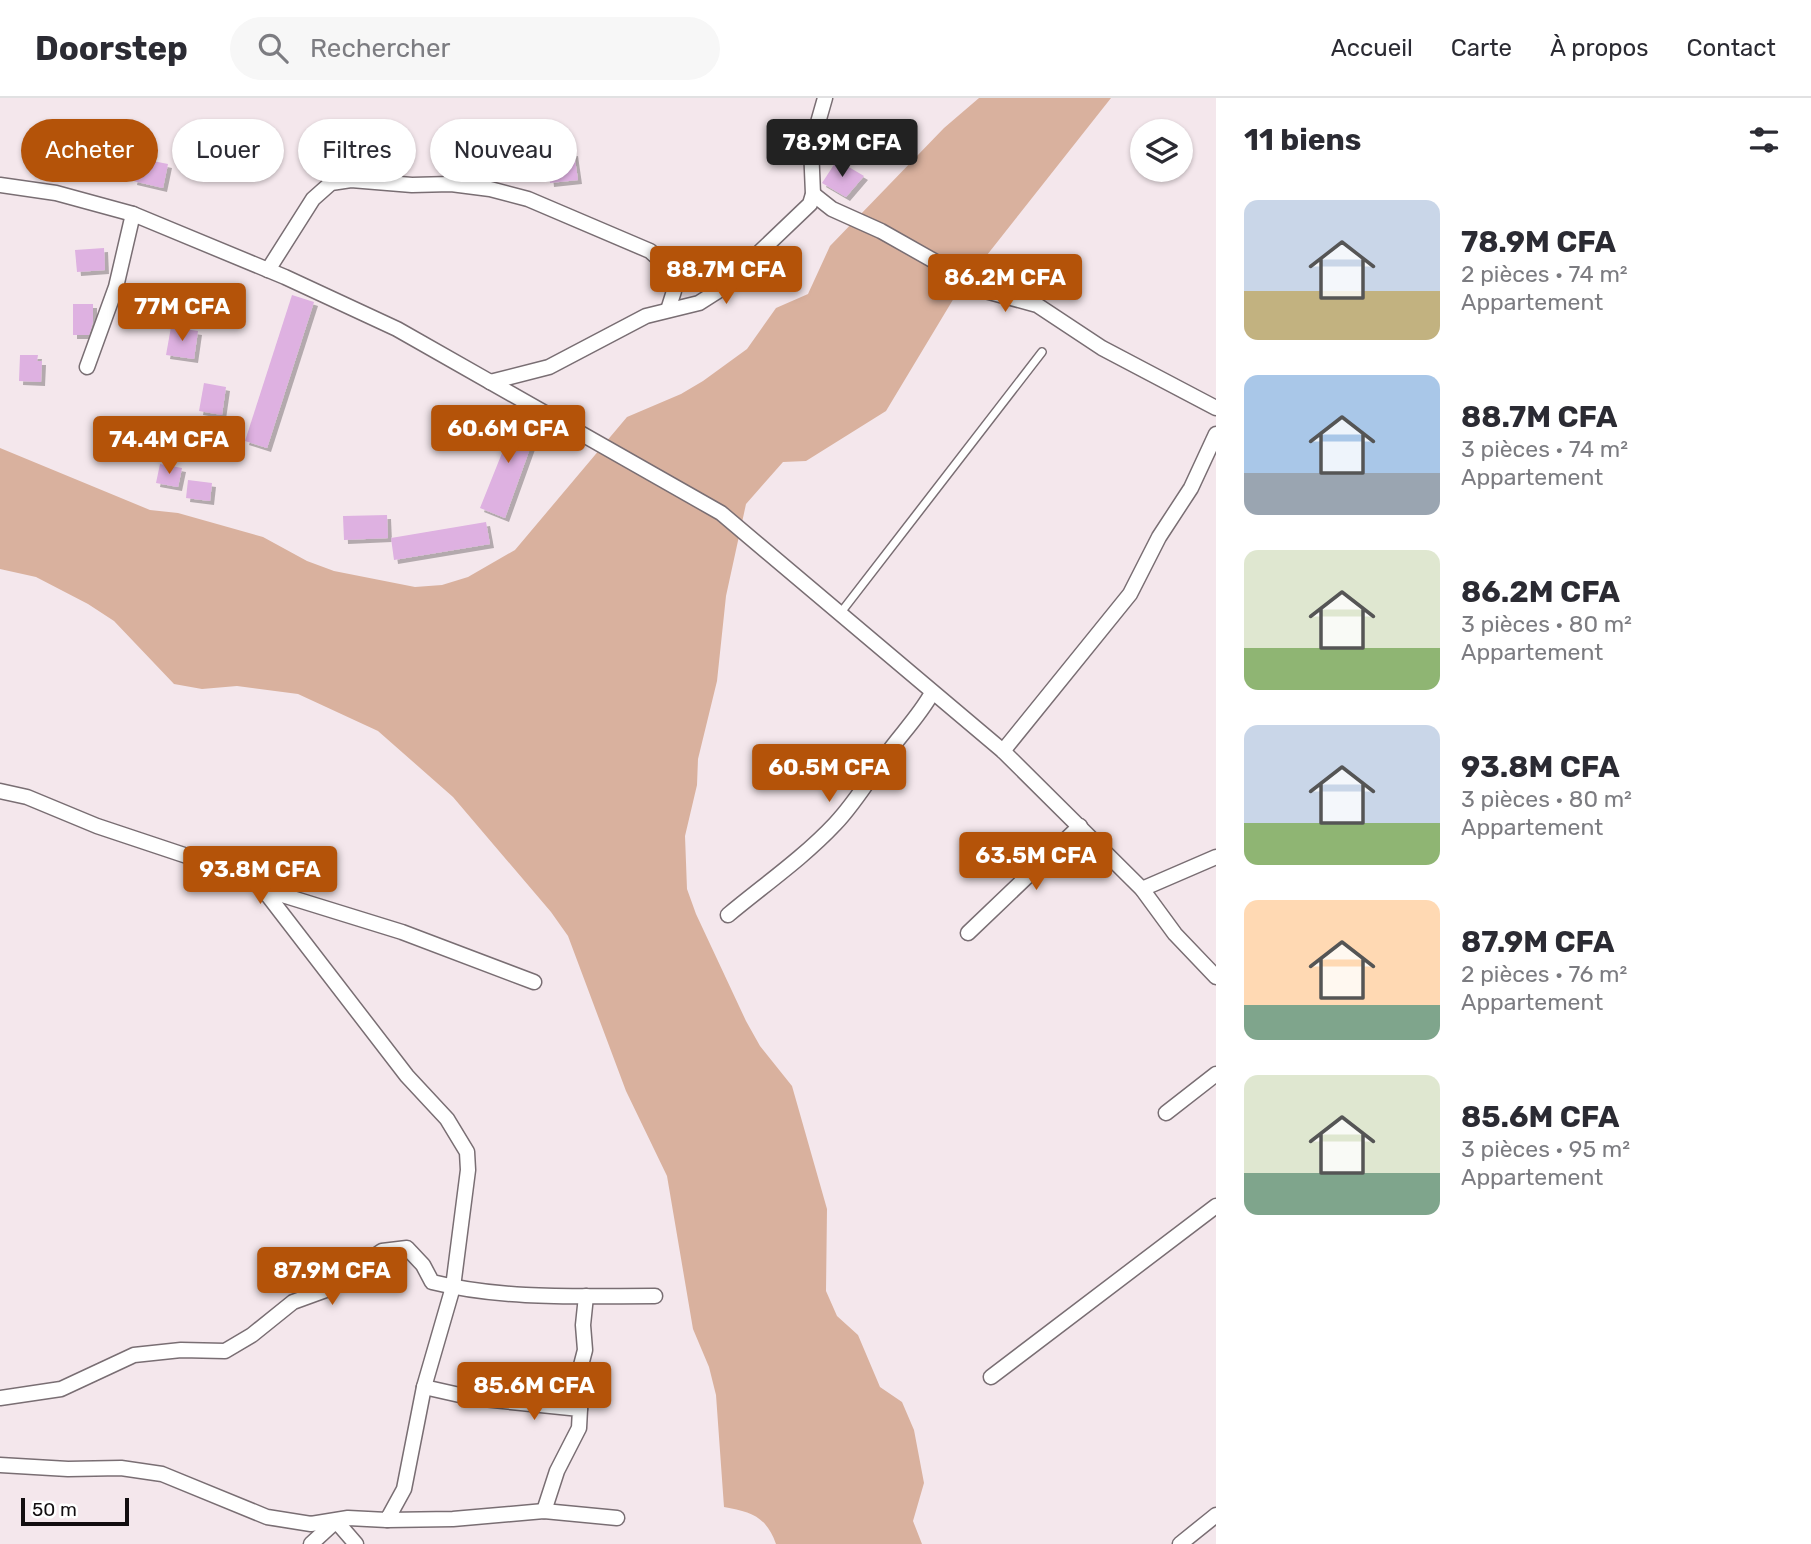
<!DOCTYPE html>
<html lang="fr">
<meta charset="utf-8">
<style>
body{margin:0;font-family:Rubik,sans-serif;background:#f7f7f7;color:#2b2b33;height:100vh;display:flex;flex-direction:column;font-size:26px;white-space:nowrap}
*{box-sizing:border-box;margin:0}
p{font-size:23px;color:#7c7c81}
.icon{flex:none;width:38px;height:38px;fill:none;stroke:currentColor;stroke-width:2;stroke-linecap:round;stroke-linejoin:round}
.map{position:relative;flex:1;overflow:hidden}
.drawer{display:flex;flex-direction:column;background:#fff;width:595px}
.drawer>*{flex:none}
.banner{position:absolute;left:21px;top:21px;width:665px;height:63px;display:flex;gap:14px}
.buttons{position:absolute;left:1130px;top:21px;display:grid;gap:14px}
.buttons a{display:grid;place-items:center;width:63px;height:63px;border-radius:50%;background:#fff;box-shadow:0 2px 5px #0004;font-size:35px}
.scale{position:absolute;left:21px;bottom:18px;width:108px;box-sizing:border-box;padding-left:7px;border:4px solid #120e10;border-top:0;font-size:19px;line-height:24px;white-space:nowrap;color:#120e10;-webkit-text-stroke:5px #fff;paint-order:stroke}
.price{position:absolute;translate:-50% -60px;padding:0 16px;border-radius:7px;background:#b45309;color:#fff;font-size:23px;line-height:46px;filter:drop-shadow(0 2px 4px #0008)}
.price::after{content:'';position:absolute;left:50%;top:42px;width:21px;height:16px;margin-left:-10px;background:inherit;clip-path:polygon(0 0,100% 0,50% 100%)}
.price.on{background:#222;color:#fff}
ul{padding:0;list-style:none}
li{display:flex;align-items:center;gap:21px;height:175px;padding:0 28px}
li span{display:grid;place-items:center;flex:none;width:196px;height:140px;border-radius:14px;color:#555}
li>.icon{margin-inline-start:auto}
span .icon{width:84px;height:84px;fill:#fffc;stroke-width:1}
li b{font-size:30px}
h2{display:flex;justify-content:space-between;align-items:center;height:84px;padding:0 28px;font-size:30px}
.pill{padding:0 24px;border-radius:32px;background:#fff;box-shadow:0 2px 5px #0004;font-size:24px;line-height:63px}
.pill.on{background:#b45309;color:#fff}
header{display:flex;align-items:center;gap:42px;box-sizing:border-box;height:98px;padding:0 35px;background:#fff;border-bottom:2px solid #e1e1e2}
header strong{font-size:33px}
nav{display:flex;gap:38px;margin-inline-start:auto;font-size:24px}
.search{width:490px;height:63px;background:#f7f7f7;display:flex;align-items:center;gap:18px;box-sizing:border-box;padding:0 24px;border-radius:38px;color:#7c7c81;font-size:26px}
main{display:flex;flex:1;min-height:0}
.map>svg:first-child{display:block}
</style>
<header>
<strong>Doorstep</strong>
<div class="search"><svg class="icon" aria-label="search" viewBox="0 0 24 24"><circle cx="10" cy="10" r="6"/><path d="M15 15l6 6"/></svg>Rechercher</div>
<nav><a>Accueil</a><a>Carte</a><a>À propos</a><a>Contact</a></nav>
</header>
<main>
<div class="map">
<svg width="1216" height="1446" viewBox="0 0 1216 1446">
<defs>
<filter id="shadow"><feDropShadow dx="4" dy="4" stdDeviation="0" flood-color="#0004"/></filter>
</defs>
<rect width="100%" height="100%" fill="#f4e7ec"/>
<path fill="#d9b19e" d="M979 0H1111L957 195 886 313 806 363 783 364 746 406 726 498 717 583 698 661 697 687 685 738 687 791 696 816 746 923 760 948 792 988 827 1111 826 1193 837 1218 858 1237 880 1289 902 1304 914 1332 924 1385 913 1423 922 1446H776C766 1418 751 1414 724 1409L716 1297 709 1269 693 1231 667 1078 626 993 568 838 551 814 453 699 378 633 298 596 237 588 202 591 174 586 114 523 88 506 36 479 0 471V350L150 412 178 415 263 439 307 463 334 473 415 489 442 487 468 479 515 452 627 319 681 296 703 283 747 251 776 210 808 196 830 148 944 30Z"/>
<g fill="#deb1e1" filter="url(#shadow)">
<polygon points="574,54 578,82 550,85 547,57"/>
<polygon points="138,60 168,66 163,90 133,83"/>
<polygon points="837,62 864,78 846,99 822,85"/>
<polygon points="104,150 105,172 77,174 75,152"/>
<polygon points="292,197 314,204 267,350 245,343"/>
<polygon points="73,206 93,206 93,224 89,237 73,237"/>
<polygon points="171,229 198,233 194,261 166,257"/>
<polygon points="20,257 38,257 37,263 42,263 41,284 19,283"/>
<polygon points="204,285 226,289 222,317 199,313"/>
<polygon points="497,318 537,331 505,420 480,410 508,340 491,335"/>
<polygon points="160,366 182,370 178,389 156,385"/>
<polygon points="188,382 212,385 210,403 186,400"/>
<polygon points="387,417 388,440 344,442 343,418"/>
<polygon points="486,424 490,446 394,462 391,440"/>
</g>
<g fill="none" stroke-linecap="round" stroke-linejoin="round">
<g stroke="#796e73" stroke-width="10">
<polyline id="service" points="842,513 1042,254"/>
</g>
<g stroke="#796e73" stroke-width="17">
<g id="minor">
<polyline points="0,87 56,95 133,116 285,179 397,231 721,415 1003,653 1142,791 1175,836 1216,879"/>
<polyline points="813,96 832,111 881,133 989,194 1037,207 1102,250 1216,310"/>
<polyline points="268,172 313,101 331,85 351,82 412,87 451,86 490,91 528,101 650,153 670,171 674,193 668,212"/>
<polyline points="87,269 116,189 133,116"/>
<polyline points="490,284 549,269 646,218 699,205 721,191 810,106 813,96 811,49 825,0"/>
<polyline points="1003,653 1130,496 1159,439 1191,390 1216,336"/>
<polyline points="0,693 27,699 97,728 241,776 263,791 402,834 534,884"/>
<polyline points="1142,791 1216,759"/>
<path d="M728 817C764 787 803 760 835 726 854 706 868 683 884 660 899 638 918 620 932 595"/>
<polyline points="968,835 1080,728"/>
<polyline points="1166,1015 1216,976"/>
<polyline points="991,1279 1216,1108"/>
<polyline points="424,1289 473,1300 580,1311 579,1330 557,1373 544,1413"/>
<path d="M0 1300 61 1291 134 1257 181 1252 225 1253 252 1237 293 1204 326 1192 382 1153 407 1150 423 1167 432 1184C504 1202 581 1198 655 1198"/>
<polyline points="580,1311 579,1275 585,1252 583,1227 586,1198"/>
<polyline points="0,1367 68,1371 121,1370 162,1376 267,1419 311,1426 348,1420 387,1422 404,1391 424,1289 453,1189 468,1072 467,1054 447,1021 407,978 263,791"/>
<polyline points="387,1422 453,1421 544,1413 617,1420"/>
<polyline points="311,1446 336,1423 356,1446"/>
<polyline points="1180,1446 1216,1417"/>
</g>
</g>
<use href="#service" stroke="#fff" stroke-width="7"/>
<use href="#minor" stroke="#fff" stroke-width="14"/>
</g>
</svg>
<div class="buttons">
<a><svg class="icon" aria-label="layers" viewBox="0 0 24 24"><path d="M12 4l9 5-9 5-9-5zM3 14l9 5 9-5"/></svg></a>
</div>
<div class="scale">50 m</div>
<b class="price on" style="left:842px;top:81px">78.9M CFA</b>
<b class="price" style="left:726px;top:208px">88.7M CFA</b>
<b class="price" style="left:1005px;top:216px">86.2M CFA</b>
<b class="price" style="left:182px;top:245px">77M CFA</b>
<b class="price" style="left:508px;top:367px">60.6M CFA</b>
<b class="price" style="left:169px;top:378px">74.4M CFA</b>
<b class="price" style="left:829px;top:706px">60.5M CFA</b>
<b class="price" style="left:1036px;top:794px">63.5M CFA</b>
<b class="price" style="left:260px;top:808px">93.8M CFA</b>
<b class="price" style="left:332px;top:1209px">87.9M CFA</b>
<b class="price" style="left:534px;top:1324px">85.6M CFA</b>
<div class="banner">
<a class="pill on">Acheter</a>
<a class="pill">Louer</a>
<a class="pill">Filtres</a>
<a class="pill">Nouveau</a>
</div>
</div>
<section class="drawer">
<h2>11 biens<svg class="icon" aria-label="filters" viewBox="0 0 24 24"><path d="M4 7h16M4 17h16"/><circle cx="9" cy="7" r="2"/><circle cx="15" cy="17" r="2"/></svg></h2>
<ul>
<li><span style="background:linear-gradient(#c9d6e8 65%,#c2b280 0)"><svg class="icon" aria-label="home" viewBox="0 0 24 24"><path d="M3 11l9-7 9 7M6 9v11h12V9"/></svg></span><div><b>78.9M CFA</b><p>2 pièces · 74 m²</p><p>Appartement</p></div></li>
<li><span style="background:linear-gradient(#a9c7e8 70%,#9aa5b1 0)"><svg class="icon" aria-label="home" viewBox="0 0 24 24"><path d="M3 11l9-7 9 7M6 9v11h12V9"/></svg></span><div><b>88.7M CFA</b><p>3 pièces · 74 m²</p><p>Appartement</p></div></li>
<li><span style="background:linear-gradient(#dfe7d0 70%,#8fb573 0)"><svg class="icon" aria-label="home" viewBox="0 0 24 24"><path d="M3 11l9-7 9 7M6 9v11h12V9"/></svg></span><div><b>86.2M CFA</b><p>3 pièces · 80 m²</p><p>Appartement</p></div></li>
<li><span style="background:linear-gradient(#c9d6e8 70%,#8fb573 0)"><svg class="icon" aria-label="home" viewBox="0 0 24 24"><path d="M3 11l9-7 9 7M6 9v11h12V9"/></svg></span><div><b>93.8M CFA</b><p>3 pièces · 80 m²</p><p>Appartement</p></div></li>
<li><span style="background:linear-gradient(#ffd9b3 75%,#7fa58c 0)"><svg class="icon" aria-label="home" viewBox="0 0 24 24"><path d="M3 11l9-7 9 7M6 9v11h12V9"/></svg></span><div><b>87.9M CFA</b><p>2 pièces · 76 m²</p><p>Appartement</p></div></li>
<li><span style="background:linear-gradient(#dfe7d0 70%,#7fa58c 0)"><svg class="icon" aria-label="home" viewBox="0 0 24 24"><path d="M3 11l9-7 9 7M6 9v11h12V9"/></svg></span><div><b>85.6M CFA</b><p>3 pièces · 95 m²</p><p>Appartement</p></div></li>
</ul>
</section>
</main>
